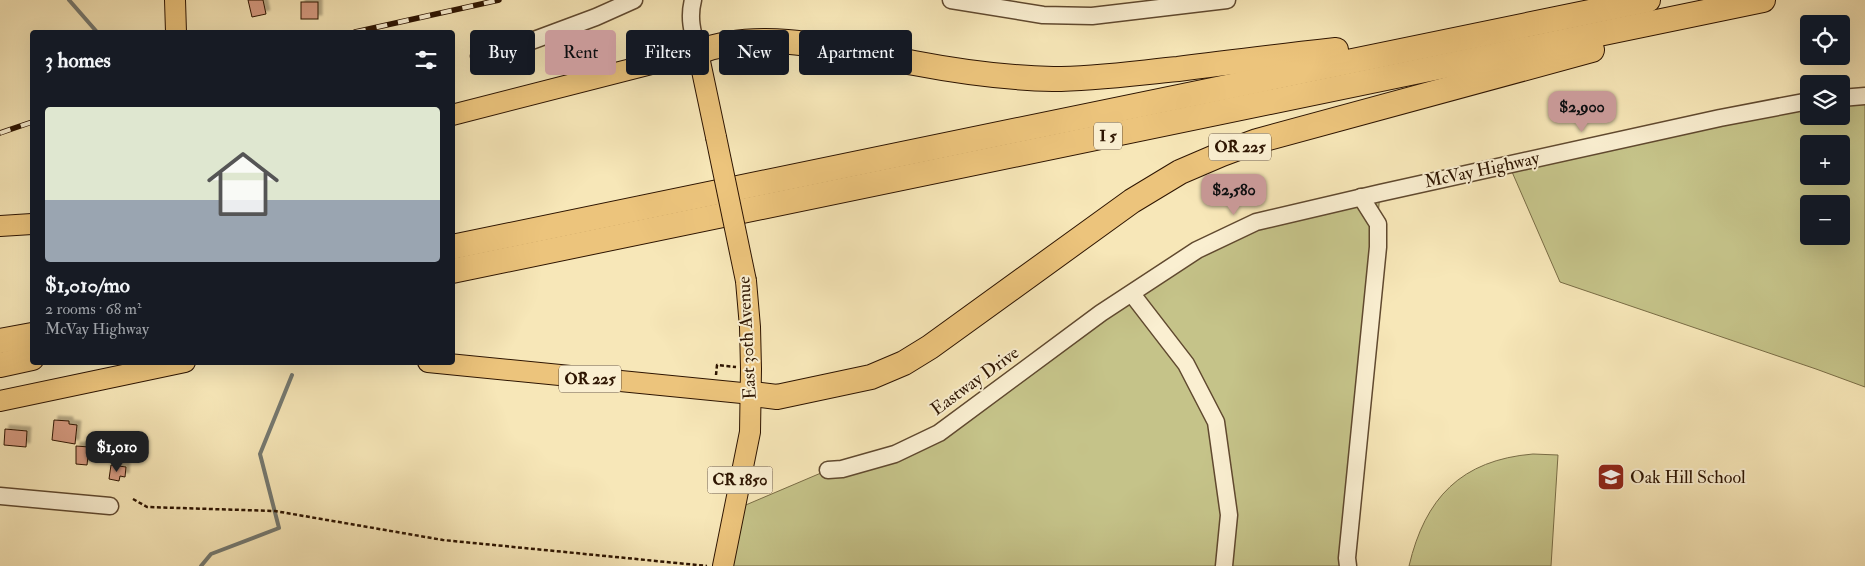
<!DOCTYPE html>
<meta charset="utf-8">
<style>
body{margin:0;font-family:"IM FELL Double Pica",serif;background:#20242c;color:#f1f3f6;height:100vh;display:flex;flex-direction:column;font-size:19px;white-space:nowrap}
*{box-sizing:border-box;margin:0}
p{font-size:16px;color:#9ea1a6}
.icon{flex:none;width:28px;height:28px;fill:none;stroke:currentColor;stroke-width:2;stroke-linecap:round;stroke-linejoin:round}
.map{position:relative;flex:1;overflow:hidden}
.drawer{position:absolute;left:30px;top:30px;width:425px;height:335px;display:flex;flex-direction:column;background:#171b24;border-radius:5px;box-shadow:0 5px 20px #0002}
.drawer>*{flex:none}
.guide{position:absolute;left:470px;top:30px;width:475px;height:45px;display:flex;gap:10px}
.tools{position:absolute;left:1800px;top:15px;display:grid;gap:10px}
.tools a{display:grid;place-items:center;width:50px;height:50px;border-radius:5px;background:#171b24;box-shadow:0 5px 20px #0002;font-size:25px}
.price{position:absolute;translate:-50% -42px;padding:0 11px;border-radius:10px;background:#c59692;color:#111;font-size:16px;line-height:32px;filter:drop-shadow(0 1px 2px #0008)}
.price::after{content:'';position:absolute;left:50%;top:30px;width:15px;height:11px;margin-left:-8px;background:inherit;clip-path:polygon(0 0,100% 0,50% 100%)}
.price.current{background:#222;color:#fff}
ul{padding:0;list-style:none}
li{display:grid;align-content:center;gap:10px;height:265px;padding:0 15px}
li+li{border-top:1px solid #363941}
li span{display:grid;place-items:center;height:155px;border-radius:5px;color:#555}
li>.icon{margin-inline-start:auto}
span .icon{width:90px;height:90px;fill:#fffc;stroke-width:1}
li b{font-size:21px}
h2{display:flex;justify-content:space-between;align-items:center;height:60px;padding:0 15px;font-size:21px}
.pill{padding:0 18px;border-radius:5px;background:#171b24;box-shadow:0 5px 20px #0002;font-size:18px;line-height:45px}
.pill.current{background:#c59692;color:#111}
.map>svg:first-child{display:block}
</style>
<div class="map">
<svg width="1865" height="566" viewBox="0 0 1865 566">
<defs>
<filter id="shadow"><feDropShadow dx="4" dy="-4" stdDeviation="1" flood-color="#0004"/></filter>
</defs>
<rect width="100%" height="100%" fill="#f7e7b8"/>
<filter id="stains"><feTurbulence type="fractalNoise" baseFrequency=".004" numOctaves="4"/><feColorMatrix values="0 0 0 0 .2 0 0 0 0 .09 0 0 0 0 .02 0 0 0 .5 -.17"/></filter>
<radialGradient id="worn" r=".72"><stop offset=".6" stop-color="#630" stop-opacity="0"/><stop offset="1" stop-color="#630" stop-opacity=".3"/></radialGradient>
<g fill="#c5c389" stroke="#796c45" fill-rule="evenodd">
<path d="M1865 97V387L1816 369 1560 282 1509 165 1809 105V116H1841V100ZM1809 144H1841V176H1809ZM1809 204H1841V236H1809Z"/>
<polygon points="1380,193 1347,566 723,566 734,510 828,470 895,454 1223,238"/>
<path d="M1533 454 1558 455 1551 566H1409C1425 498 1461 460 1533 454Z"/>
</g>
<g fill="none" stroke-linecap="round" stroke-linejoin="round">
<g stroke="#747971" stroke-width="4">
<polyline points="69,0 97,32"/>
<polyline points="201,566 211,554 279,528 260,454 292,375"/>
</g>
</g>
<g fill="#d79b82" stroke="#2d1401" filter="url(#shadow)">
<polygon points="248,0 263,0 266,14 252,17"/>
<rect x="301" y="2" width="17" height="17"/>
<polygon points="54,420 69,421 69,424 77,425 75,444 52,440"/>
<polygon points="5,429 27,431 26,447 4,445"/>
<polygon points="76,446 89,447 87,465 76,464"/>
<polygon points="111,465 126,467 125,477 120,476 119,481 109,479"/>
</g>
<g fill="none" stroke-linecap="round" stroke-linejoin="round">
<g stroke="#60492f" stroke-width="19">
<g id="minor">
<path d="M693 0C688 19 693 34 698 52"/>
<polyline points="951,0 1043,15 1092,16 1227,0"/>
<polyline points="479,56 491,56 596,17 634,0"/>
<polyline points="1841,98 1865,96"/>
<polyline points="1132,294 1186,364 1216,422 1229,515 1224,566"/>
<polyline points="828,470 842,469 895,454 939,433 1101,313 1197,250 1256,222 1380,193 1720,118 1809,101"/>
<polyline points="0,496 110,506"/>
<polyline points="1348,566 1347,558 1378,247 1378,224 1361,197"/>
</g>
</g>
<g stroke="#2d1401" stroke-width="22">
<g id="major">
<polyline points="175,0 176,32"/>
<polyline points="452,115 698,52 716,137"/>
<polyline points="0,226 32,224"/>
<polyline points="428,362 752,394"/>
<polyline points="0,401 185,362"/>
<polyline points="723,566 750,432 751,369 750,327 746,281"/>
</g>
</g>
<g stroke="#2d1401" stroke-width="26">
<g id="highway">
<path d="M698 52C764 27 847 51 914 63 961 72 1006 78 1053 79 1095 79 1136 73 1178 69 1230 62 1283 56 1336 50"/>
<polyline points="452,247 1648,0"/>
<polyline points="452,271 1763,0"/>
<polyline points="0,341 32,335"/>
<polyline points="0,365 32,358"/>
<polyline points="752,394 777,397 871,377 904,363 930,347 1132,201 1180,172 1222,154 1257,141 1592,50"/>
</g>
</g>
<g stroke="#2d1401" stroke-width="2.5" stroke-dasharray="4 2.5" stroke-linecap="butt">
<polyline points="716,375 717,365 736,367"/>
<polyline points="133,499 147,507 275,511 443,540 707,566"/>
</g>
<use href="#minor" stroke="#faefd1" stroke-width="16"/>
<use href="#major" stroke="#ecc47c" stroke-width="20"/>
<use href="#highway" stroke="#ecc47c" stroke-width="24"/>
<g stroke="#2d1401" stroke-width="5.5">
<g id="rail">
<polyline points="355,32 499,0"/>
<polyline points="0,133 32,122"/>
</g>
</g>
<use href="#rail" stroke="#faefd1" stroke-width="4" stroke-dasharray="11" stroke-linecap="butt"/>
<g stroke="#2d1401" stroke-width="22" stroke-linecap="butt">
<polyline id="major-bridge" points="716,137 746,281"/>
</g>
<use href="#major-bridge" stroke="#ecc47c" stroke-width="20"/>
</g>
<defs>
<g id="school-square" transform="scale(1.4375)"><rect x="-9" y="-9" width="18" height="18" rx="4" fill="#8f2418" stroke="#faefd1"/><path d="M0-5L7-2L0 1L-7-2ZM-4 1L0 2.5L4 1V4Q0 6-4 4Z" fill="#fff"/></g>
</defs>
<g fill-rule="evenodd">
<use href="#school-square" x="1611" y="477"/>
</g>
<g text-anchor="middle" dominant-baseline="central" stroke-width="4" stroke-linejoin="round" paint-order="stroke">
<g fill="#faefd1" stroke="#6a563f" stroke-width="1">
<rect x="1094" y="122.5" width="28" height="27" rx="4"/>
<rect x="1209" y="133.5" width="62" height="27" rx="4"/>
<rect x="559" y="365.5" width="62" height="27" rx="4"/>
<rect x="707.5" y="466.5" width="65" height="27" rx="4"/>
</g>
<g font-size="16" font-weight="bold" fill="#2d1401">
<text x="1108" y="136">I 5</text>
<text x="1240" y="147">OR 225</text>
<text x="590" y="379">OR 225</text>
<text x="740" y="480">CR 1850</text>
</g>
<g font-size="18" fill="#2d1401" stroke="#faefd1">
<text transform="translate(1482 170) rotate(-12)">McVay Highway</text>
<text transform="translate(747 338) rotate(-93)">East 30th Avenue</text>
<text transform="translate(975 381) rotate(-36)">Eastway Drive</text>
</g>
<g font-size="18" fill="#2d1401" stroke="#faefd1" text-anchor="start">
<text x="1630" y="477">Oak Hill School</text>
</g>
</g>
<rect width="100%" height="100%" filter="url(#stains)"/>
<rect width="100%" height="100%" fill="url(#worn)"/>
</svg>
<div class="tools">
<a><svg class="icon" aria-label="locate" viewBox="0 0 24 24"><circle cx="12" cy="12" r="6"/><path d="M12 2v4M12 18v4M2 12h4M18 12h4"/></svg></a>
<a><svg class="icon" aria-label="layers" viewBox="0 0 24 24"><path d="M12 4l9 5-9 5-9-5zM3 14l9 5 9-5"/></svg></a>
<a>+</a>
<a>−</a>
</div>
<b class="price" style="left:1582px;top:133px">$2,900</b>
<b class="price" style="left:1234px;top:216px">$2,580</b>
<b class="price current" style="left:117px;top:473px">$1,010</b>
<div class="guide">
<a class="pill">Buy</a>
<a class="pill current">Rent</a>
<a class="pill">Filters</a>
<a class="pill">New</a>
<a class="pill">Apartment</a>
</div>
<section class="drawer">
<h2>3 homes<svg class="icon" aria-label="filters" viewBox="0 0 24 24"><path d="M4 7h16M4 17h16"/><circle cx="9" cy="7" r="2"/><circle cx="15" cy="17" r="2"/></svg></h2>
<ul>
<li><span style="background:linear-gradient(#dfe7d0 60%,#9aa5b1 0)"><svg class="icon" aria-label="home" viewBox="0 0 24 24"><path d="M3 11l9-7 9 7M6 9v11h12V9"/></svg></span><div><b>$1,010/mo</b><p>2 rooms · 68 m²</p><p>McVay Highway</p></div></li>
</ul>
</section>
</div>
